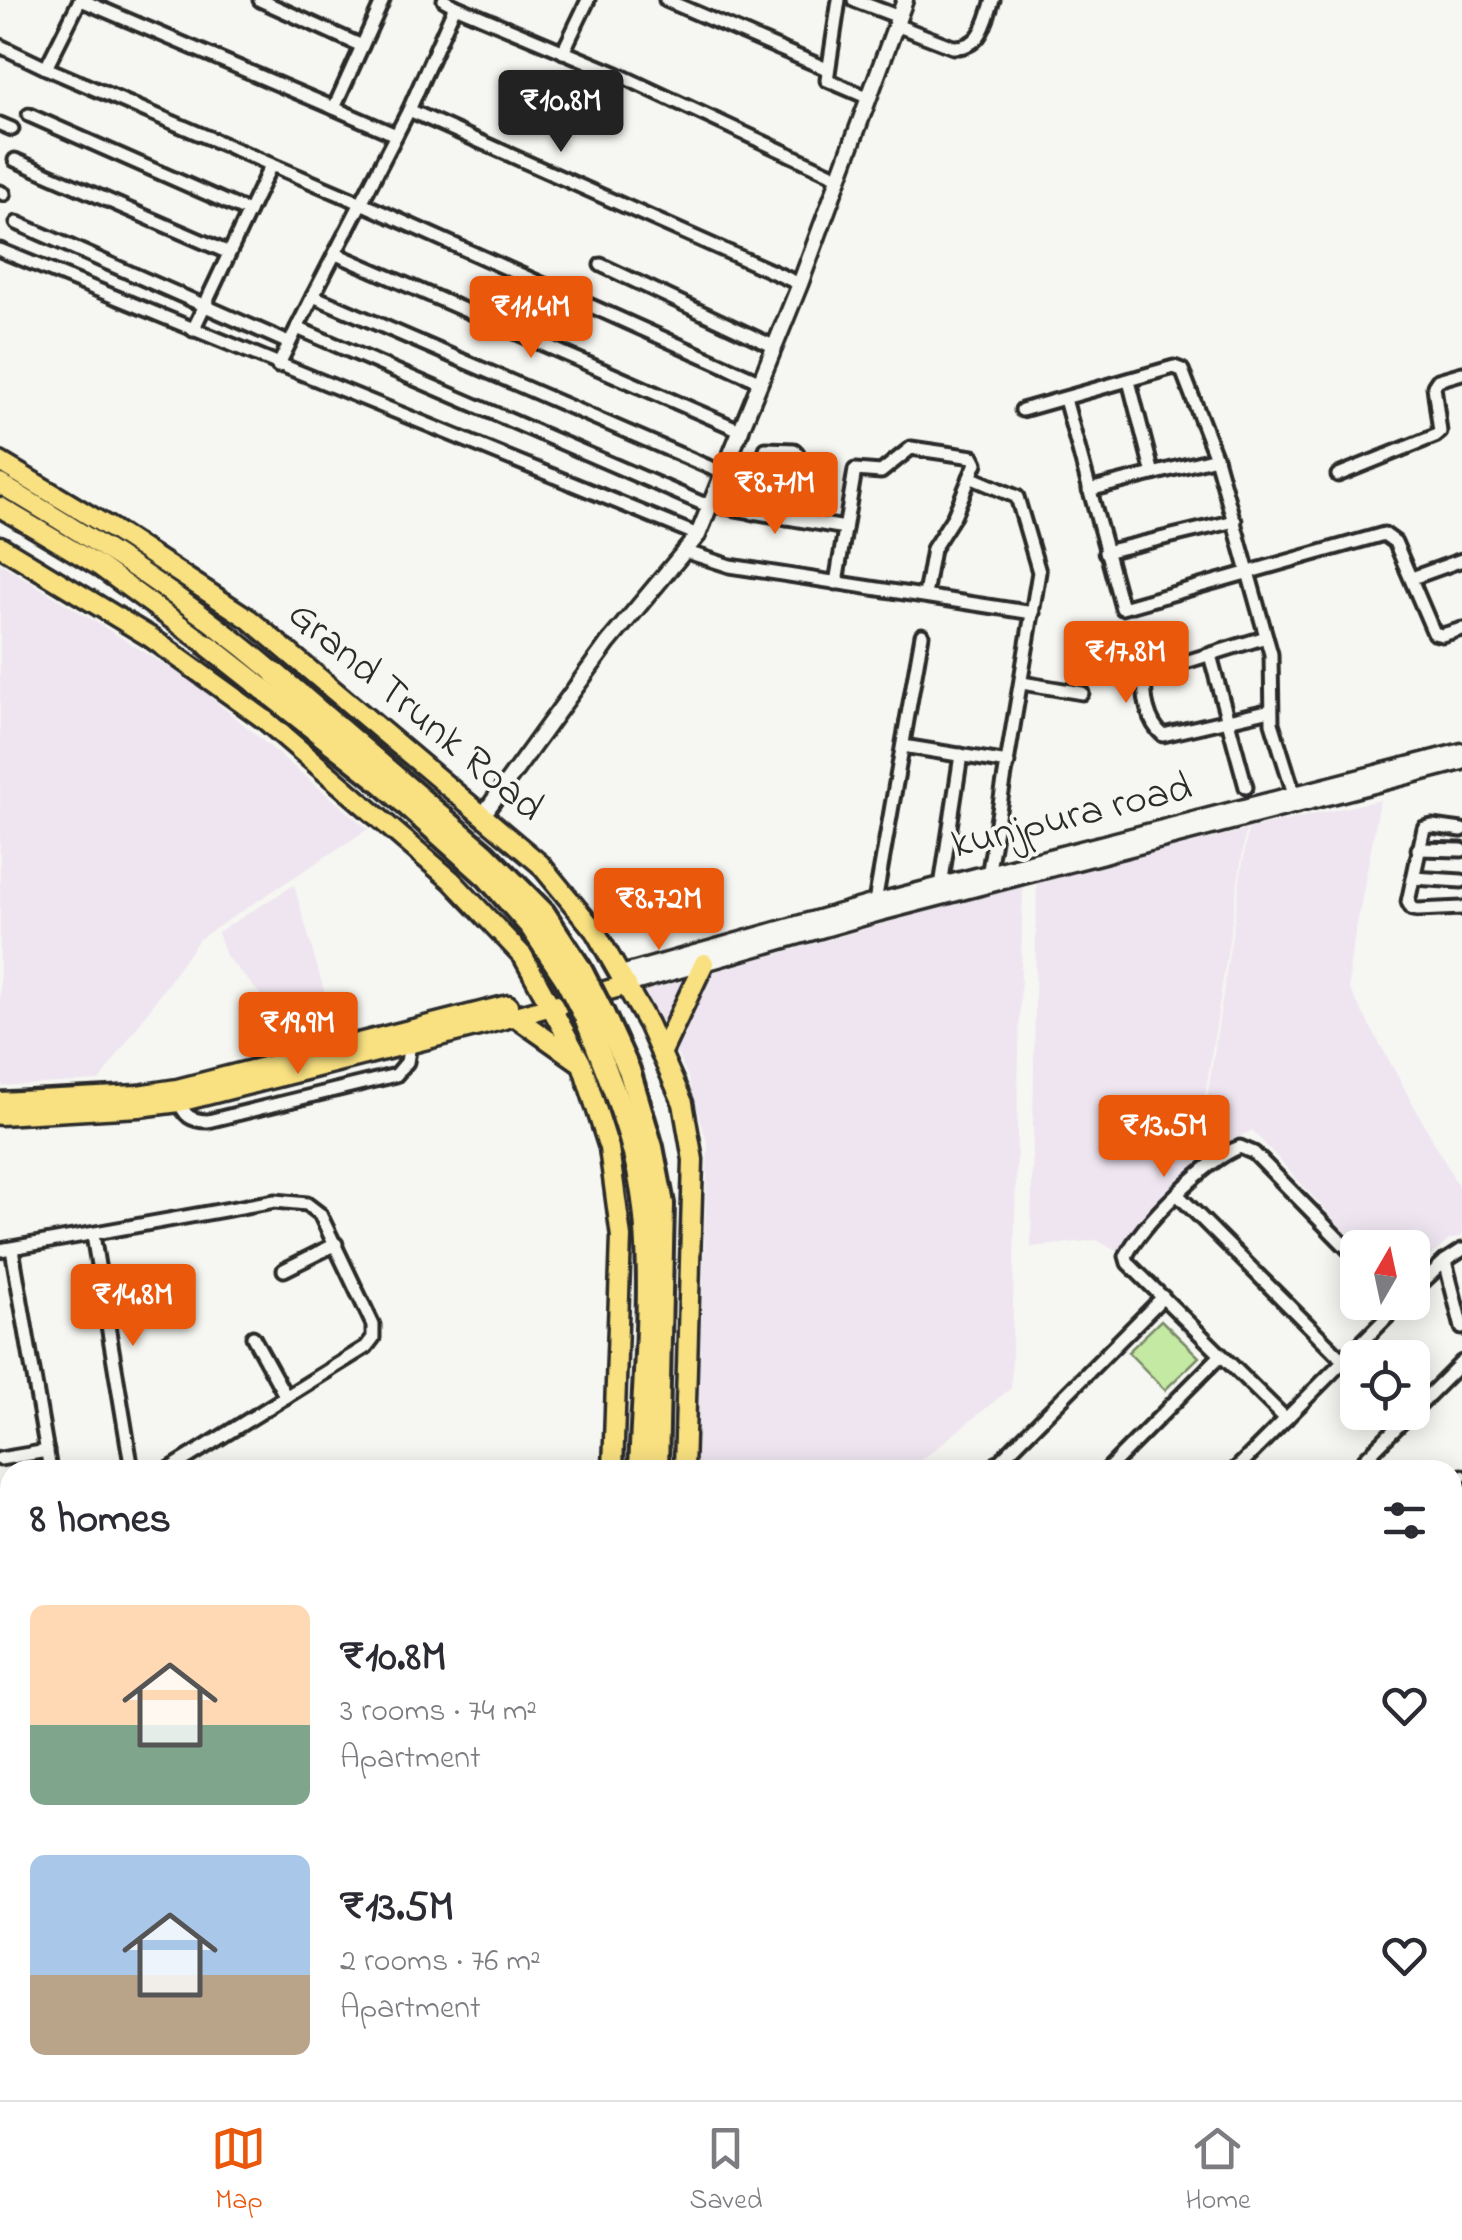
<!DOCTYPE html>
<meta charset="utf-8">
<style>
body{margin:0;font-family:"Indie Flower",sans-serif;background:#f7f7f7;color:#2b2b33;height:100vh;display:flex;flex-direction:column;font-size:38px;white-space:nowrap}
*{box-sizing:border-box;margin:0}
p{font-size:32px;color:#7c7c81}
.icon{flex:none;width:55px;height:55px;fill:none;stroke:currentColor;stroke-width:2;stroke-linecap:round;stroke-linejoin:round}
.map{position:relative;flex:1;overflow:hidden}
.panel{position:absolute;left:0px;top:1460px;width:1462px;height:640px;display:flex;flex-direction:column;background:#fff;border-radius:30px 30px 0 0;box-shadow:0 5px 25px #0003}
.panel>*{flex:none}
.needle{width:65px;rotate:9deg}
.controls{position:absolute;left:1340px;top:1230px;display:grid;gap:20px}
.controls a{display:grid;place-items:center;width:90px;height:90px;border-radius:15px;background:#fff;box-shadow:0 5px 25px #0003;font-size:50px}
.price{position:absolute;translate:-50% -85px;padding:0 22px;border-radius:10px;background:#ea580c;color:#fff;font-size:32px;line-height:65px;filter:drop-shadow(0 2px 5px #0008)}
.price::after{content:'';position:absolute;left:50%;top:60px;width:30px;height:22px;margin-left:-15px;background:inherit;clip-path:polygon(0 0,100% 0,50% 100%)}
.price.active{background:#222;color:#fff}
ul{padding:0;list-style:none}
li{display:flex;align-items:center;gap:30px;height:250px;padding:0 30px}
li span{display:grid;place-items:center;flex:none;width:280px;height:200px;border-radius:15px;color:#555}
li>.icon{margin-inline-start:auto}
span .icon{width:120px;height:120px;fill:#fffc;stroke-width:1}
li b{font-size:42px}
h2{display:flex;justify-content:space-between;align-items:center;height:120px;padding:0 30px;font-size:42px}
.menu{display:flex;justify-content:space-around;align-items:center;height:140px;border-top:2px solid #e1e1e2;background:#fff;font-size:28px;color:#7c7c81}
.menu a{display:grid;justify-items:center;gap:5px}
.menu .active{color:#ea580c}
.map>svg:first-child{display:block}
</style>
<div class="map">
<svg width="1462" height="2100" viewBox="0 0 1462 2100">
<rect width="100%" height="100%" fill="#f6f6f2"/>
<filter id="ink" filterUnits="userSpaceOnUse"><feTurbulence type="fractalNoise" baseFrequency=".01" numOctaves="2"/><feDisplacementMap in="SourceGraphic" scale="20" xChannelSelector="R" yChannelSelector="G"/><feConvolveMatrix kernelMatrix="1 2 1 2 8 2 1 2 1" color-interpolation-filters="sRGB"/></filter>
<g filter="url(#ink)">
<g fill="#eee5f0">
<polygon points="0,563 193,682 368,829 199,939 99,1081 0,1086"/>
<polygon points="1380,800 1350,962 1349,988 1462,1193 1462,1236 1449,1240 1413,1272 1412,1248 1359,1247 1252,1130 1198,1159 1248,829"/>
<polygon points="1246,830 1194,1167 1178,1189 1116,1251 1097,1240 1031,1247 1037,881"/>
<polygon points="294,885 337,1037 274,1050 261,995 226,956 218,932"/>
<polygon points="1023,885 1011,1388 909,1470 696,1470 708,1145 687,1074 645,991"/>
</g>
<g fill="#c4e9a3" stroke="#788a67" stroke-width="2.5">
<polygon points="1161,1320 1199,1357 1165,1390 1128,1352"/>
<polygon points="696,2090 864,2090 875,2100 685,2100"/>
<polygon points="1045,2090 1177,2090 1197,2095 1198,2100 1032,2100"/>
</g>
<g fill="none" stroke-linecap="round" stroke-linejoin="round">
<g stroke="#2b2b2b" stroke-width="19">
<g id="minor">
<polyline points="80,0 46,68 363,204 761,382"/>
<polyline points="81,0 334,108"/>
<polyline points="260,0 362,46"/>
<polyline points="383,0 334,108 396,135"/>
<polyline points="444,0 455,6 409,110 800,284"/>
<polyline points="666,0 827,69"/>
<polyline points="839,0 827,80 869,98"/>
<polyline points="854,0 899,17"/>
<polyline points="455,6 617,74 840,178"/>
<path d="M896 25 953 47C982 48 985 23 993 0"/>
<polyline points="0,46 46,68"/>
<polyline points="563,52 588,0"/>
<polyline points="409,110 313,296 725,474"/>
<polyline points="29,115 249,212"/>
<polyline points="0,124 12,129"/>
<polyline points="15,160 229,253"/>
<polyline points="0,192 4,194"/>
<polyline points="17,223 289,343"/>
<polyline points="0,250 698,535"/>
<polyline points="336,254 742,431"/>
<polyline points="601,265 775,347"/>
<polyline points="297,328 701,503 845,528"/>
<polyline points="193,330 271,165"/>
<polyline points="278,366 313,296"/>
<polyline points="1129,381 1153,474"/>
<polyline points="1065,399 1122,608 1384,534 1395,542 1434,633 1442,635 1462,629"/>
<polyline points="1022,410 1174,367 1182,370 1216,458 1271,654 1272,723 1296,800"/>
<polyline points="1338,475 1435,436 1440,432 1434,386 1438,380 1462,373"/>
<polyline points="970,477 1017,497 1039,572 988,876"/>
<polyline points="1089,490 1216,458"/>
<polyline points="753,513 766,449 794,450 797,453 786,518"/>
<polyline points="687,552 730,566 1033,613"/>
<polyline points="1105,552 1235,521"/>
<polyline points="1412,578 1462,560"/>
<polyline points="836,583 855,470 881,472 911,448 973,457 976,463 954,516 933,549 925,595"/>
<path d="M1266 637 1150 673 1146 677C1142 695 1148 723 1163 735L1271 710"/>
<polyline points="1210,655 1246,787"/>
<polyline points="1022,683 1082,693"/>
<polyline points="903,746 1008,763"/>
<polyline points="1462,830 1432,826 1424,828 1408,902 1412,909 1418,910 1462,908"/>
<polyline points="1418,849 1462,850"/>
<polyline points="1413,878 1462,881"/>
<polyline points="941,886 961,755"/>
<polyline points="875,902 922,635"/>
<path d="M179 1100C184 1116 191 1121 208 1121L396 1075 407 1062 410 1044"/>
<polyline points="1178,1195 1344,1361"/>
<polyline points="93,1235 132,1470"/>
<polyline points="12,1249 50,1470"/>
<polyline points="0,1250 275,1201 307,1204 320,1214 373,1325 373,1338 366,1347 168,1470"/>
<polyline points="1445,1261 1462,1328"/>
<polyline points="284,1270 336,1244"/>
<polyline points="1412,1292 1445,1261 1462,1250"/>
<polyline points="253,1337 286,1397"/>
<polyline points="1412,1412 1462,1362"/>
<path d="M1286 1419 1128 1263 1126 1256C1142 1224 1207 1159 1240 1147L1254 1153 1358 1259"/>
<polyline points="0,1459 47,1451"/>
<polyline points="991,1470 1163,1297"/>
<polyline points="1107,1470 1221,1355"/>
<polyline points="1235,1470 1402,1302"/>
<polyline points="1354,1470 1412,1412"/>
<polyline points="1452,1485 1462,1476"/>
<polyline points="1452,1602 1462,1592"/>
<polyline points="0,1633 10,1631"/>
<polyline points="1452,1874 1462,1865"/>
<polyline points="1452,1885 1462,1895"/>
<polyline points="0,1900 10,1899"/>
<polyline points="1452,2006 1462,2016"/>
<polyline points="0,2051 10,2046"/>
<polyline points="0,2088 5,2100"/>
<polyline points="237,2090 247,2100"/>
<polyline points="297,2090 309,2100"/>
<polyline points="1206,2090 1206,2100"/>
<polyline points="1228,2090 1239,2100"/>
<polyline points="1418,2090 1428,2100"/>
<polyline points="144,2092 154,2100"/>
<polyline points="1346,2100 1355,2090"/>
</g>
</g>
<g stroke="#2b2b2b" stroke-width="21">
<g id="tertiary">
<polyline points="483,815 608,643 698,535 800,284 905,0"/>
<polyline points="621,974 875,902 1462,751"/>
<polyline points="627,985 880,913 1462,762"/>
<polyline points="0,1689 10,1746"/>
<polyline points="0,1813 10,1811"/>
<polyline points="1452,1826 1462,1816"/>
<polyline points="1452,1844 1462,1834"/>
<polyline points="66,2090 68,2100"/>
</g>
</g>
<g stroke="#2b2b2b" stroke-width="25">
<g id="primary">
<polyline points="0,462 112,529 249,619 540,864 595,931 648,1024 683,1103 693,1160 684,1470"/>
<polyline points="0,546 150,637 264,719 451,880 523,956 582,1064 609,1148 621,1237 613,1470"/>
<polyline points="514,1016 578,1061"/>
<polyline points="661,1054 704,963"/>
<polyline points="0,1102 138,1095 177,1089 508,1005"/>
<polyline points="0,1115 139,1107 179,1102 483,1025 627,985"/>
<polyline points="595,2100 595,2090"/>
<polyline points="663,2100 663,2090"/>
</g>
</g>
<g stroke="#2b2b2b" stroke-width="25">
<g id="trunk">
<path d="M0 484C97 541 190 601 276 674"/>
<polyline points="0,507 99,566 209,646"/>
</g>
</g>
<g stroke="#2b2b2b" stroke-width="28">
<g id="motorway">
<polyline points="209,646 381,782 487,877 531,927 565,978"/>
<polyline points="276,674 484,853 544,913 580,968"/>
<polyline points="602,1011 629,1070 652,1147 663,1204 657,1470"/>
<path d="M585 1017C608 1074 633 1132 642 1193 655 1278 643 1383 640 1470"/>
<polyline points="621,2100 621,2090"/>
<polyline points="640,2100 640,2090"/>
</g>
</g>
<use href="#minor" stroke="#f6f6f2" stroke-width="11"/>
<use href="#tertiary" stroke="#f6f6f2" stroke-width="14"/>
<use href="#primary" stroke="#f9e181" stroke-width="18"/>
<use href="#trunk" stroke="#f9e181" stroke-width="18"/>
<use href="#motorway" stroke="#f9e181" stroke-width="20"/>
<g stroke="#2b2b2b" stroke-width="28" stroke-linecap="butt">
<g id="motorway-bridge">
<polyline points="580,968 602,1011"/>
<polyline points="565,978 585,1017"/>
</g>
</g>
<use href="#motorway-bridge" stroke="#f9e181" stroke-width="20"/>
</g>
</g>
<g text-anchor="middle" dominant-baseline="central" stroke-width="8" stroke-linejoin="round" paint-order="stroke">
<g font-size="42" fill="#2b2b2b" stroke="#f6f6f2">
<text transform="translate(415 712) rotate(40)">Grand Trunk Road</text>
<text transform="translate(1072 817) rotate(-14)">kunjpura road</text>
</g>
</g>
</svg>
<div class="controls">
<a><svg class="needle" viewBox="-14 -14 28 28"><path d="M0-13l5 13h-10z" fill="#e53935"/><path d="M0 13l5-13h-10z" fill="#7c7c81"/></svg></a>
<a><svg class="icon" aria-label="locate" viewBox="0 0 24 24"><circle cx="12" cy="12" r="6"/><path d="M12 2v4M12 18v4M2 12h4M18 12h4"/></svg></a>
</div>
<b class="price active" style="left:561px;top:155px">₹10.8M</b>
<b class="price" style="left:531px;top:361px">₹11.4M</b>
<b class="price" style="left:775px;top:537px">₹8.71M</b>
<b class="price" style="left:1126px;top:706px">₹17.8M</b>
<b class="price" style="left:659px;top:953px">₹8.72M</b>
<b class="price" style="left:298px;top:1077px">₹19.9M</b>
<b class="price" style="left:1164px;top:1180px">₹13.5M</b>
<b class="price" style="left:133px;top:1349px">₹14.8M</b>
<section class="panel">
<h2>8 homes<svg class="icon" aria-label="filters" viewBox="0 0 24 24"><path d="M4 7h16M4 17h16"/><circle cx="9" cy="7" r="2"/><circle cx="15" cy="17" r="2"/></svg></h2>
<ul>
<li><span style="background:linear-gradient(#ffd9b3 60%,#7fa58c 0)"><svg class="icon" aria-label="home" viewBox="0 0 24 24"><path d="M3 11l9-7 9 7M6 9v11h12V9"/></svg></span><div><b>₹10.8M</b><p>3 rooms · 74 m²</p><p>Apartment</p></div><svg class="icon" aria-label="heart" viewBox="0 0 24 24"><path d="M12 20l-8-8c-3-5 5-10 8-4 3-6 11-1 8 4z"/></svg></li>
<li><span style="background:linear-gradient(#a9c7e8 60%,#b9a48a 0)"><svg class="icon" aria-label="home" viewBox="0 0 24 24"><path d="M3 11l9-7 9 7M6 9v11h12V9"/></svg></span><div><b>₹13.5M</b><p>2 rooms · 76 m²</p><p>Apartment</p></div><svg class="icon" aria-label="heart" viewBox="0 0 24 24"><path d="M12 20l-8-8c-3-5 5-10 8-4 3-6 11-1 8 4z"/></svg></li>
</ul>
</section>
</div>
<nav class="menu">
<a class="active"><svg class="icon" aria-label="map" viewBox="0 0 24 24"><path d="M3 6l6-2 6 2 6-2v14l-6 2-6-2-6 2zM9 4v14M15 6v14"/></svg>Map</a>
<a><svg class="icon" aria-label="saved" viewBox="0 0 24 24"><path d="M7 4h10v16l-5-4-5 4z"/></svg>Saved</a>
<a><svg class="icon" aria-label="home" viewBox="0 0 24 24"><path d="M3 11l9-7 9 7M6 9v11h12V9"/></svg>Home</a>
</nav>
